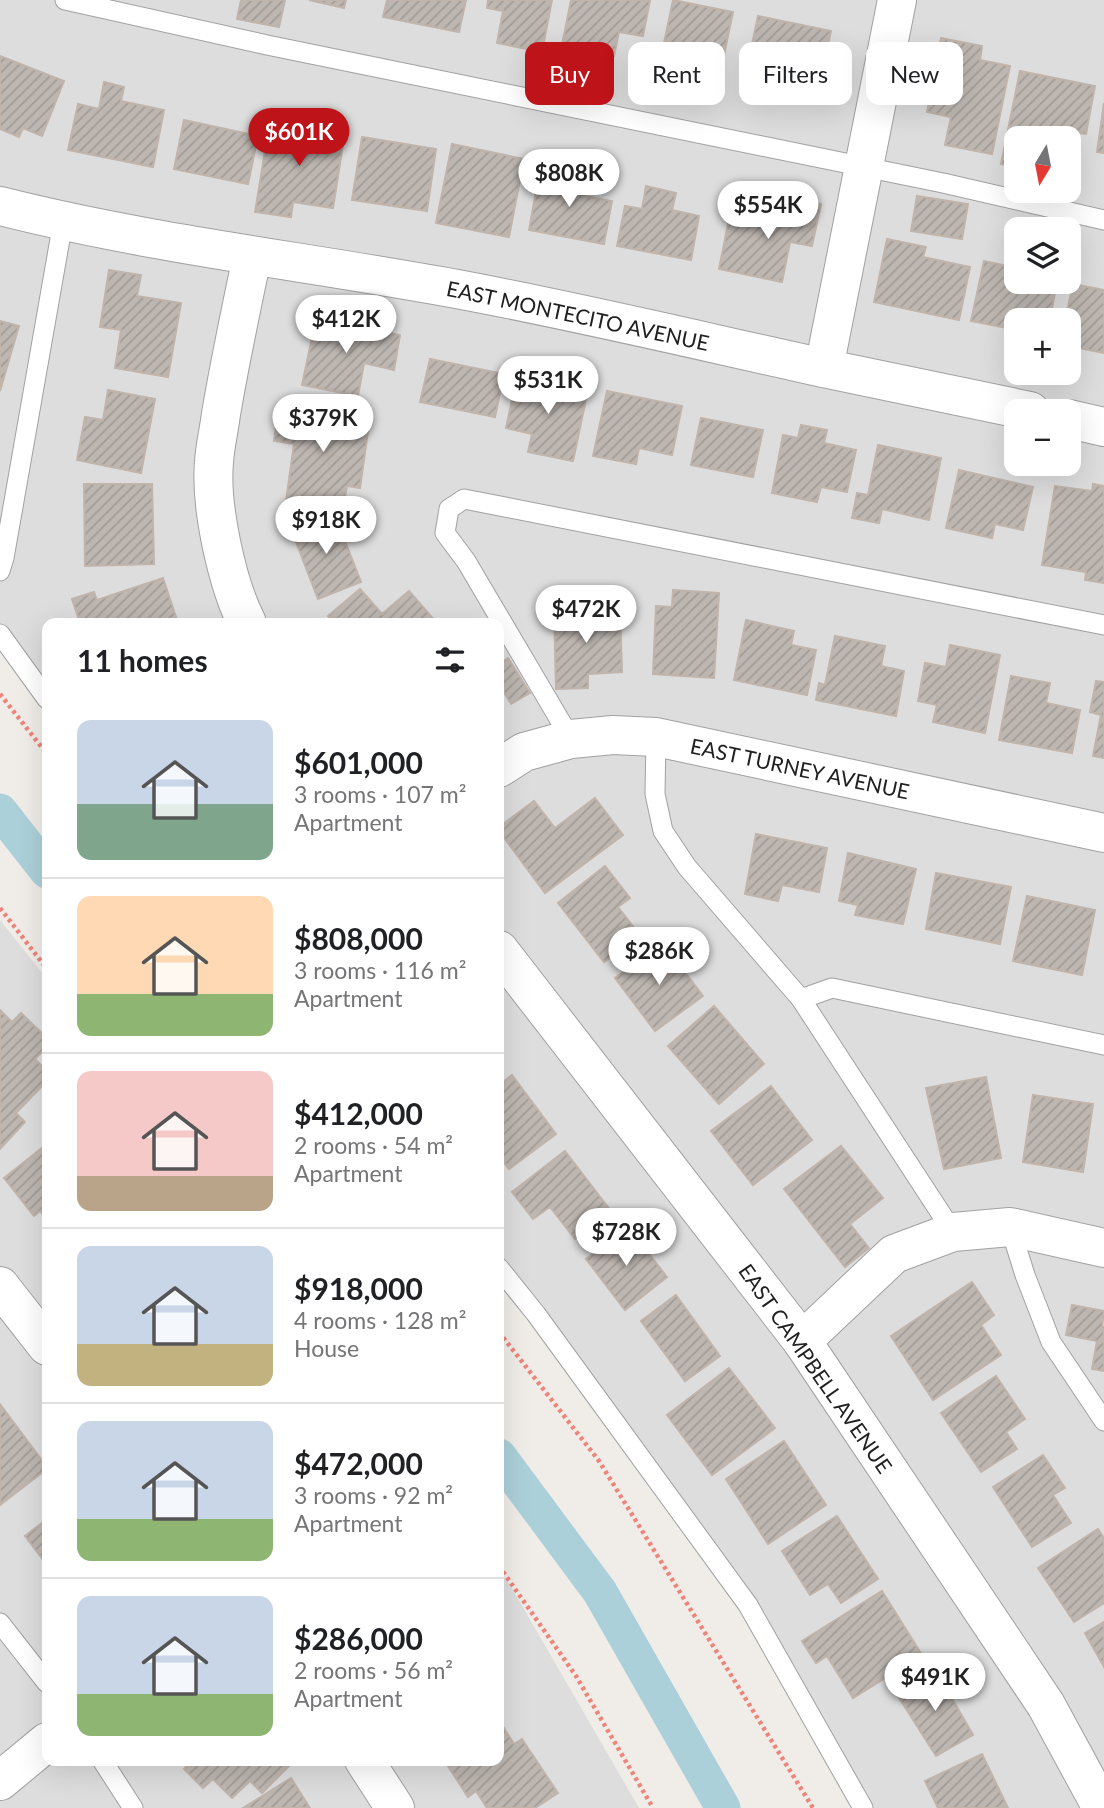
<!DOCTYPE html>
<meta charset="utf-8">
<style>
body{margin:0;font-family:Lato,sans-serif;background:#f2f2f2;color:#202124;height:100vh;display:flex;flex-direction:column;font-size:26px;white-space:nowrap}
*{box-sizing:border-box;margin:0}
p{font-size:23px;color:#757577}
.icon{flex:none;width:38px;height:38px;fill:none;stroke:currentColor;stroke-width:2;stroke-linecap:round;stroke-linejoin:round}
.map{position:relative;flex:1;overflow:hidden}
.sheet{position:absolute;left:42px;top:618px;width:462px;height:1148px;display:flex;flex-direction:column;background:#fff;border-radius:14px;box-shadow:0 7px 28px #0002}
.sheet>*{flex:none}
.hud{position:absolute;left:525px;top:42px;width:472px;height:63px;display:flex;gap:14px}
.needle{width:46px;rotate:190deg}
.controls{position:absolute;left:1004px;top:126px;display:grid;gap:14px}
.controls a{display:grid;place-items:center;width:77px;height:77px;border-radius:14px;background:#fff;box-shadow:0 7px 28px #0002;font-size:35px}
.price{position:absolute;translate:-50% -60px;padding:0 16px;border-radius:24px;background:#fff;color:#222;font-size:23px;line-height:46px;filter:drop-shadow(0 2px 4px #0008)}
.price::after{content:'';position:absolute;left:50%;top:42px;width:21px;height:16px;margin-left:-10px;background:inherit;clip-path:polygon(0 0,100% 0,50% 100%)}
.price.active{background:#be1318;color:#fff}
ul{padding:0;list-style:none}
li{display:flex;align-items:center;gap:21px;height:175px;padding:0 35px}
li+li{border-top:2px solid #e0e0e0}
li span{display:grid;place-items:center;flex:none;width:196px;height:140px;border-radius:14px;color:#555}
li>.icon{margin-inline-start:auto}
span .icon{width:84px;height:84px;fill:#fffc;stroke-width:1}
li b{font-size:30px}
h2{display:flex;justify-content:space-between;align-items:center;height:84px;padding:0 35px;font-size:30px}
.pill{padding:0 24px;border-radius:14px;background:#fff;box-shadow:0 7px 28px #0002;font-size:24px;line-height:63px}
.pill.active{background:#be1318;color:#fff}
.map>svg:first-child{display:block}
</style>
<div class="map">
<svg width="1104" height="1808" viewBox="0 0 1104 1808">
<defs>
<pattern id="building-hatch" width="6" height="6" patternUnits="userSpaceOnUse" patternTransform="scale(1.75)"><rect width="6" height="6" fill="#bdb6b1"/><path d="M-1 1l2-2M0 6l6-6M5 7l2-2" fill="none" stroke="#a29c98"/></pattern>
</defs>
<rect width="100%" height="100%" fill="#f0ede8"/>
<g fill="#dedddd" fill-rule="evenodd">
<path d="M0 0H1104V1808H861L748 1605 499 1279V623H47V689L0 628ZM1017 138H1069V191H1017ZM1017 229H1069V282H1017ZM1017 320H1069V373H1017ZM1017 411H1069V464H1017Z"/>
<polygon points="0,920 47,979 47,1760 499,1760 499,1570 510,1585 639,1808 0,1808"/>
</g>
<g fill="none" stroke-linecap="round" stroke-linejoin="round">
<g stroke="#acd0d9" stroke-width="35">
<polyline points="0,811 47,871"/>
<polyline points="499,1456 600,1592 723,1808"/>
</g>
</g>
<g fill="url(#building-hatch)" stroke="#c0b4ab" stroke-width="2">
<polygon points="241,0 285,0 279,27 237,19"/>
<polygon points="309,0 346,0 344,8"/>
<polygon points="387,0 466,0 459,32 383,17"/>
<polygon points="488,0 552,0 542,52 497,43 503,11 487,8"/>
<polygon points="571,0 650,0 643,36 619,32 614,56 562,45"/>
<polygon points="673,0 733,12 718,84 683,77 688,53 663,48"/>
<polygon points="758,16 831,31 818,93 745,77"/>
<polygon points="941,38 982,46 980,60 1010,66 992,154 945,145 951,117 927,112"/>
<polygon points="0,56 64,81 42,136 23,128 19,137 0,129"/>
<polygon points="1020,71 1095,86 1086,134 1070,132 1069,138 1017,138 1017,167 1001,164"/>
<polygon points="104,82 124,87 121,101 164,110 153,167 68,150 78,104 99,109"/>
<polygon points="1104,103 1104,153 1097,152"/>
<polygon points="184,120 258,136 248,184 174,169"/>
<polygon points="270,120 345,132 333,208 293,202 291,217 255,212"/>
<polygon points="362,137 436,149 427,211 352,200"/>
<polygon points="452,144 524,159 509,237 436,223"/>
<polygon points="540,169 588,178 585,196 612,201 604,244 529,230"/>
<polygon points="646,186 676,193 672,210 699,216 691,260 617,246 625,206 642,209"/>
<polygon points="917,196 968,204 962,239 911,231"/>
<polygon points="790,198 821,204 812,246 790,242 782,282 719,269 730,214 784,226"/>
<polygon points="887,239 926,247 923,257 970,267 959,320 874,302"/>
<polygon points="984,261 1017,268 1017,282 1039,282 1037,289 1055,293 1050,320 1017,320 1017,330 971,321"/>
<polygon points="109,270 141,275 137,296 181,303 168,377 115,368 121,330 100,327"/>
<polygon points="1073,284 1104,290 1104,353 1069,346 1069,320 1065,320"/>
<polygon points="316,318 400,335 394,370 364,363 358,396 302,385"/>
<polygon points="0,321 19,326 0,391"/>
<polygon points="430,359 504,374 495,417 420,402"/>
<polygon points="517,376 588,390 573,461 528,452 532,434 506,428"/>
<polygon points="108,390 155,399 141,473 77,460 85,417 103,420"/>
<polygon points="607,391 682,406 672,455 639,448 636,464 593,456"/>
<polygon points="279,404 370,417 360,488 347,486 343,509 286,501 294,444 274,441"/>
<polygon points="701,418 763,430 753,477 691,465"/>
<polygon points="801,425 827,430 824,443 856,450 847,492 821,487 817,502 772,493 783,435 798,438"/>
<polygon points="878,445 941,458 929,520 882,509 879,523 852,518 857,493 868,495"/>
<polygon points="959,470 1033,487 1023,530 995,524 992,538 946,528"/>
<polygon points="84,484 152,484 154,564 85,566"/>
<polygon points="1093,484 1104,486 1104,583 1085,580 1086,572 1042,565 1055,486 1092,491"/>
<polygon points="334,513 361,582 318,599 291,529"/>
<polygon points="163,578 178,623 80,623 72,599 94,592 97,600"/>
<polygon points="360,589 382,614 409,591 437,623 335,623 328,616"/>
<polygon points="673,590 719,593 714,678 653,674 656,606 672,607"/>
<polygon points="620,608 622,672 588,674 588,688 556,689 554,610"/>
<polygon points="746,620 794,631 791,645 816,650 807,695 734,680"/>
<polygon points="835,636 885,646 881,666 904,671 896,716 816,700 819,683 825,685"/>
<polygon points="950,645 1000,655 985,733 933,722 937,705 918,701 925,663 946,667"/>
<polygon points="508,658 530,693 511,704 499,684 499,664"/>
<polygon points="1011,676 1050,683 1046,703 1080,710 1072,753 999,740"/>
<polygon points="1096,681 1104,682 1104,758 1093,756 1101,715 1090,712"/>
<polygon points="595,798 623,835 545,893 499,831 499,827 534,801 555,828"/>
<polygon points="756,834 827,848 819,892 782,885 778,901 745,894"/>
<polygon points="848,853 916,869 903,924 855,915 858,905 839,901"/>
<polygon points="605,866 630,898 618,907 640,935 604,962 558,903"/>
<polygon points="936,873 1011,887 1000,944 926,929"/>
<polygon points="1027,896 1095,910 1082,975 1013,961"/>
<polygon points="663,943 703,996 655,1031 615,978"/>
<polygon points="714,1006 764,1064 719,1104 668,1046"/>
<polygon points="0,1010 12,1022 21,1013 47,1038 47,1047 35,1059 47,1071 47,1081 16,1113 25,1122 0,1149"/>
<polygon points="512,1075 556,1134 509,1169 499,1156 499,1085"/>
<polygon points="986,1077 1001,1158 944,1169 926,1088"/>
<polygon points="771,1086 812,1140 753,1185 711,1131"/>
<polygon points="1033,1095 1093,1104 1083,1172 1023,1162"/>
<polygon points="47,1144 47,1220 40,1211 34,1216 4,1178"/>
<polygon points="841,1146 883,1198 850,1224 869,1248 845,1267 784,1189"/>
<polygon points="565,1151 611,1211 575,1239 550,1207 533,1219 512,1192"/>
<polygon points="628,1227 667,1277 625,1310 586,1259"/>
<polygon points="972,1282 994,1315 981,1325 1001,1355 933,1400 891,1336"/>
<polygon points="676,1295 720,1356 685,1381 641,1321"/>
<polygon points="1072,1305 1104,1311 1102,1327 1104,1327 1104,1371 1092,1369 1097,1341 1066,1335"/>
<polygon points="729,1368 775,1428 712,1475 667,1415"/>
<polygon points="996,1376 1025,1419 1006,1432 1017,1449 981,1472 941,1413"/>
<polygon points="0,1404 47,1467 47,1469 0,1505"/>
<polygon points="784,1441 826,1505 768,1544 726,1479"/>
<polygon points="1043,1455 1065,1488 1053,1495 1071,1523 1032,1547 993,1487"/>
<polygon points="837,1516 878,1579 841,1603 828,1584 810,1595 782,1551"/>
<polygon points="47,1519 47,1565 25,1536"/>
<polygon points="1098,1529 1104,1538 1104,1603 1074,1622 1038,1568"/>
<polygon points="882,1591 922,1655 853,1698 827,1656 816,1663 802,1641"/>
<polygon points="1104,1622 1104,1667 1085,1633"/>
<polygon points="935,1669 973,1735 936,1756 896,1693"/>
<polygon points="499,1720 514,1744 522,1739 558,1793 535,1808 487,1808 476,1791 468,1797 444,1760 499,1760"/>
<polygon points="982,1754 1008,1808 938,1808 925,1781"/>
<polygon points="192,1760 283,1760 289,1766 262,1793 250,1781 232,1798 213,1779 203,1788 184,1769"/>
<polygon points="291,1778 310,1808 243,1808"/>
</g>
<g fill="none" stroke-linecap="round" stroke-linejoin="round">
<g stroke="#a1a1a1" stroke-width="21">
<g id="lane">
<polyline points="65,0 267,45 943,183 1104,220"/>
<polyline points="0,571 4,558 63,222"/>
<polyline points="0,634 47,699"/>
<polyline points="656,737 655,794 663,831 687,867 801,999 953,1232"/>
<polyline points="571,739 466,561 445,533 449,509 464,499 1104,625"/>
<polyline points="801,999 832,988 1104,1045"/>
<polyline points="1010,1227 1025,1275 1051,1342 1104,1421"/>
<polyline points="499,1268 536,1314 748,1605 863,1808"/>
<polyline points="0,1623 47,1683"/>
<polyline points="102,1760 133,1808"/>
</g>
</g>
<g stroke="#a1a1a1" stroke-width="40">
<g id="street">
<path d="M0 206C150 244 305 261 457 289 580 312 701 341 823 368 892 383 961 397 1030 411"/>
<polyline points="824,368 897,0"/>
<polyline points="1069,419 1104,427"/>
<path d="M247 623C227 584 210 506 214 462 215 446 219 430 221 414 230 361 241 309 252 257"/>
<polyline points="499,768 524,752 571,739 613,735 656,737 1104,833"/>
<polyline points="499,950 802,1341 1046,1705 1102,1808"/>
<polyline points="0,1286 47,1346"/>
<polyline points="802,1341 894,1254 953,1232 1010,1227 1104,1248"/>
<polyline points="364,1760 395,1808"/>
<polyline points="0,1781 47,1742"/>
</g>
</g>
<g stroke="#ee847b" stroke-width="4.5" stroke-dasharray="3.5 3.5" stroke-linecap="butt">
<polyline points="0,694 47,754"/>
<polyline points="0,908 47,969"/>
<polyline points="499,1332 599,1461 813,1808"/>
<polyline points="499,1566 576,1676 653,1808"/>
</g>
<use href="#lane" stroke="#fff" stroke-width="19"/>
<use href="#street" stroke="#fff" stroke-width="38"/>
</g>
<g text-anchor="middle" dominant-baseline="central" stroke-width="5" stroke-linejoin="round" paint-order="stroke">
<g font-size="21" fill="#202020" stroke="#fff">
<text transform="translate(578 315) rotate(12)">EAST MONTECITO AVENUE</text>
<text transform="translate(800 768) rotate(12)">EAST TURNEY AVENUE</text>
<text transform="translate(816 1368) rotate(55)">EAST CAMPBELL AVENUE</text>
</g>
</g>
</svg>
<div class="controls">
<a><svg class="needle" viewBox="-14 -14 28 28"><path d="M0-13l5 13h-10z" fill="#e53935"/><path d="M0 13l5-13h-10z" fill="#757577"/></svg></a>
<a><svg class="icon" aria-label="layers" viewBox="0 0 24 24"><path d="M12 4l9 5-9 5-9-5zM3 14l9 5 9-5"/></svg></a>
<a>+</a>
<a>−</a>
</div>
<b class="price active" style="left:299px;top:168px">$601K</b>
<b class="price" style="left:569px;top:209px">$808K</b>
<b class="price" style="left:768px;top:241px">$554K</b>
<b class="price" style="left:346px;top:355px">$412K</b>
<b class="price" style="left:548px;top:416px">$531K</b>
<b class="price" style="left:323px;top:454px">$379K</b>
<b class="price" style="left:326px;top:556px">$918K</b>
<b class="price" style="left:586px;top:645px">$472K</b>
<b class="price" style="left:659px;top:987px">$286K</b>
<b class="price" style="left:626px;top:1268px">$728K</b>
<b class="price" style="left:935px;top:1713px">$491K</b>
<div class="hud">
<a class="pill active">Buy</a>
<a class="pill">Rent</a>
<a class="pill">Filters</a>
<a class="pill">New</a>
</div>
<section class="sheet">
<h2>11 homes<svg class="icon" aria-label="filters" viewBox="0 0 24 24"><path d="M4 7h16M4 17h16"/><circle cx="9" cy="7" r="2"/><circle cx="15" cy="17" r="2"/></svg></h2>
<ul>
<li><span style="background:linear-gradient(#c9d6e8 60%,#7fa58c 0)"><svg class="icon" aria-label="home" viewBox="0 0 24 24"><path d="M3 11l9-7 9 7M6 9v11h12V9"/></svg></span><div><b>$601,000</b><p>3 rooms · 107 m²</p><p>Apartment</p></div></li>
<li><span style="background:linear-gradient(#ffd9b3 70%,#8fb573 0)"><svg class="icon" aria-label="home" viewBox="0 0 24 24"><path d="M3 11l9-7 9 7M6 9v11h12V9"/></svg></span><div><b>$808,000</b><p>3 rooms · 116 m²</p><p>Apartment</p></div></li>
<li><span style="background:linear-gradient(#f6c9c9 75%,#b9a48a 0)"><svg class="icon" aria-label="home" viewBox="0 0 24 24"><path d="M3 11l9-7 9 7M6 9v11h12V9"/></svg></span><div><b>$412,000</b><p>2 rooms · 54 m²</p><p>Apartment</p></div></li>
<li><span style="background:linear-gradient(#c9d6e8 70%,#c2b280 0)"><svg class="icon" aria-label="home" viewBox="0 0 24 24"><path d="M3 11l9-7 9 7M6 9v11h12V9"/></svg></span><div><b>$918,000</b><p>4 rooms · 128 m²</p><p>House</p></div></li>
<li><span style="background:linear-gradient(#c9d6e8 70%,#8fb573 0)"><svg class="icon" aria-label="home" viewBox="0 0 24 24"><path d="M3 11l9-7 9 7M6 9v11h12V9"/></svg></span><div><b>$472,000</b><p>3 rooms · 92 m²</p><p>Apartment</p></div></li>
<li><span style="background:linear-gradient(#c9d6e8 70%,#8fb573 0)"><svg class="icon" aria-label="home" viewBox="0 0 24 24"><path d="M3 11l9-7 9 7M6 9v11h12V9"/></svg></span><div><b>$286,000</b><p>2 rooms · 56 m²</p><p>Apartment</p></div></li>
</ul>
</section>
</div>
